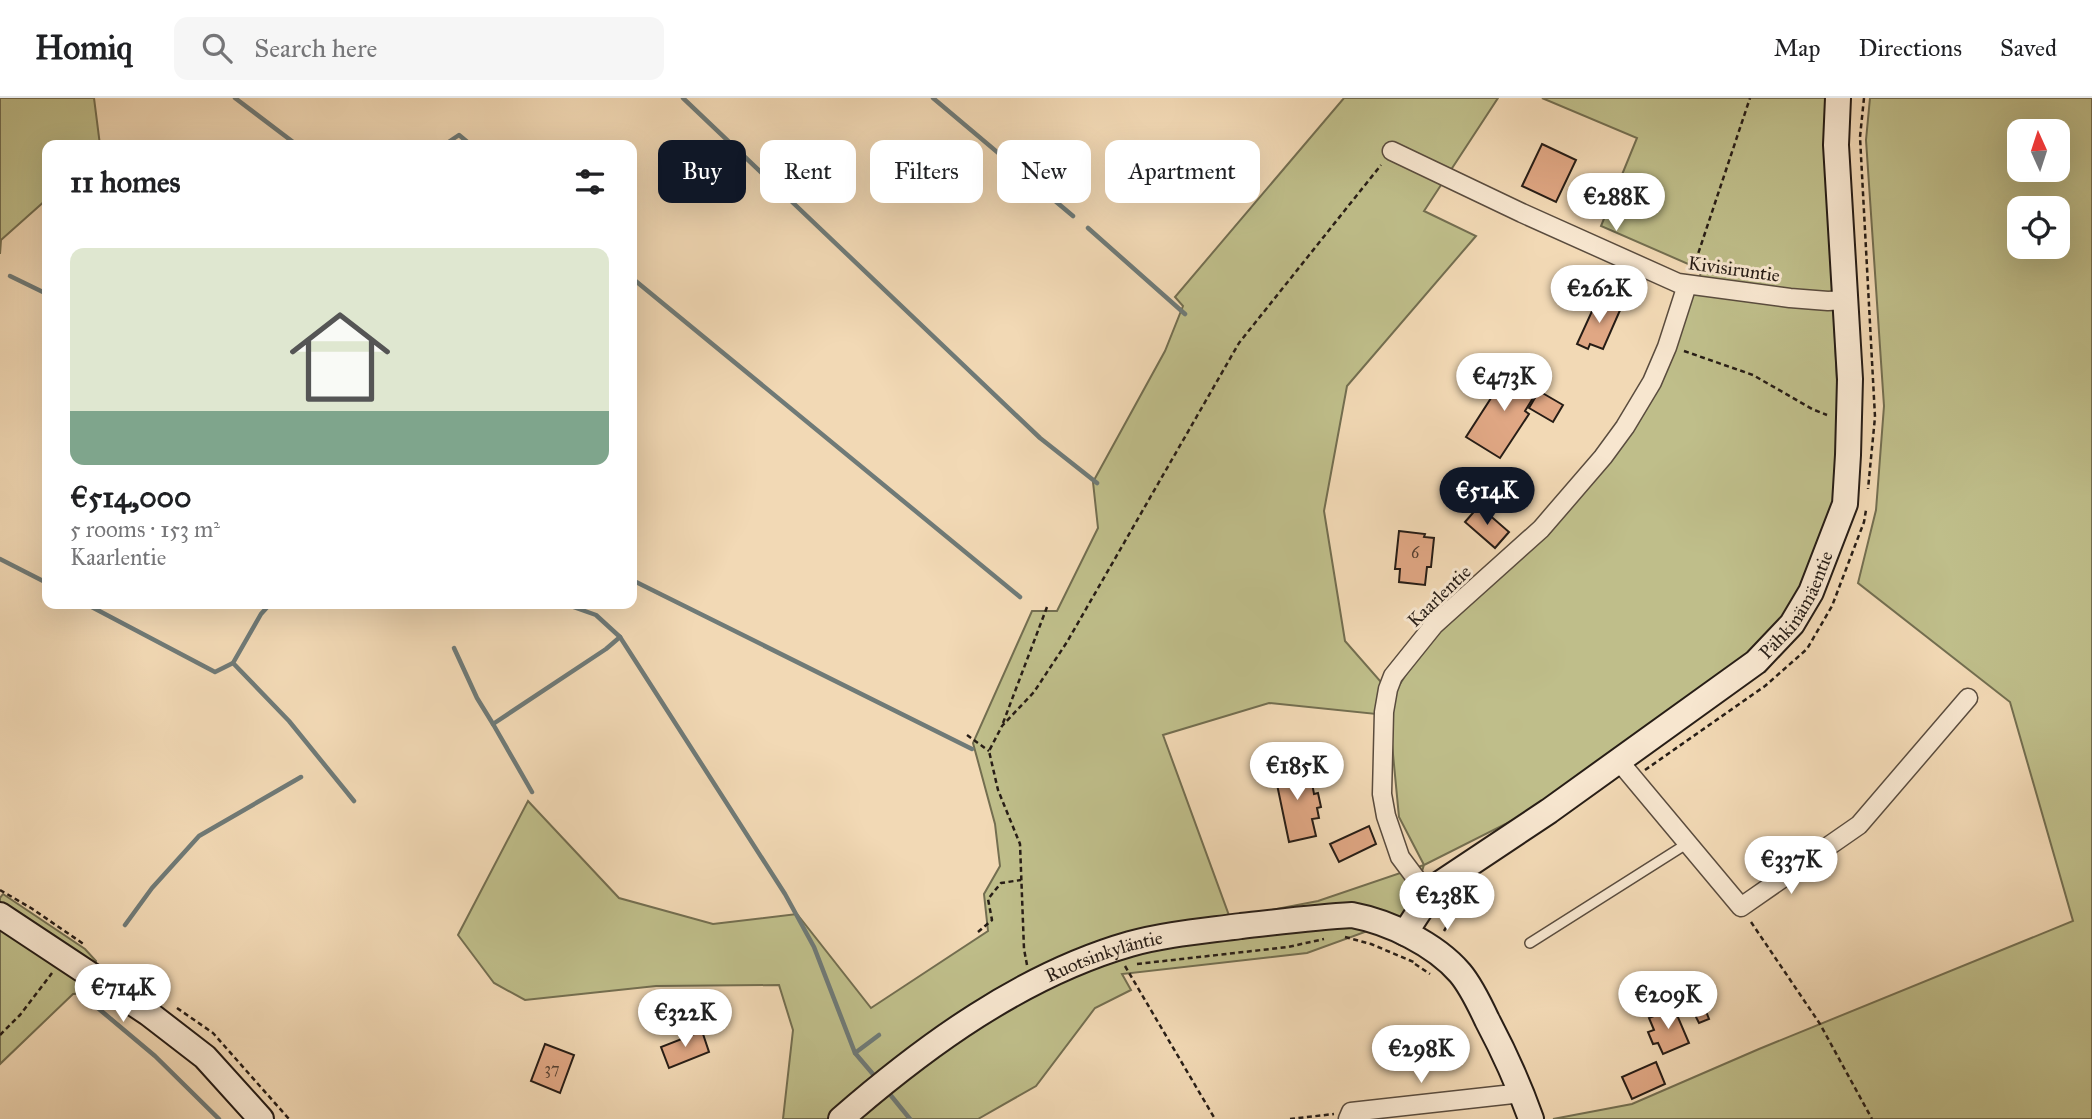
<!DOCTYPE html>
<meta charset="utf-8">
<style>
body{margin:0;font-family:"IM FELL Great Primer",serif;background:#f6f6f6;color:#202124;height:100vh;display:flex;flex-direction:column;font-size:26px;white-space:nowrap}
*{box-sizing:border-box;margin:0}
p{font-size:23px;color:#757577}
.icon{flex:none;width:38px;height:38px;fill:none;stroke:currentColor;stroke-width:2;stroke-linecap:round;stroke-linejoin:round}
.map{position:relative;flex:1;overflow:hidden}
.details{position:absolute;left:42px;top:42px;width:595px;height:469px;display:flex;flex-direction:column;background:#fff;border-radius:14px;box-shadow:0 7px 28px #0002}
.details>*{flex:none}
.top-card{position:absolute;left:658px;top:42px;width:665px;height:63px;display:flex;gap:14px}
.needle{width:46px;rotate:357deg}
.tools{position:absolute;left:2007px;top:21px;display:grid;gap:14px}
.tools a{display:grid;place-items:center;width:63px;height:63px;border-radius:14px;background:#fff;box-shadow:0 7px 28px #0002;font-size:35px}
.price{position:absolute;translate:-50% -60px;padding:0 16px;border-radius:24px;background:#fff;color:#222;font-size:23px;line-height:46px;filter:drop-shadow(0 2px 4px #0008)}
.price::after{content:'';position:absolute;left:50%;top:42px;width:21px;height:16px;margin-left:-10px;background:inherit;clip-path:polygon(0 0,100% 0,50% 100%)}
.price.current{background:#111827;color:#fff}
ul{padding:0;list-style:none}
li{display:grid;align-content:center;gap:14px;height:371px;padding:0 28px}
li+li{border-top:2px solid #e0e0e0}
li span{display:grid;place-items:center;height:217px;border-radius:14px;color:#555}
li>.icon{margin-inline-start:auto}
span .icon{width:126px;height:126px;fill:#fffc;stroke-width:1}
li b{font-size:30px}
h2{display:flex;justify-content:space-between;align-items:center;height:84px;padding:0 28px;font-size:30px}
.pill{padding:0 24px;border-radius:14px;background:#fff;box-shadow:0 7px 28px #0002;font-size:24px;line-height:63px}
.pill.current{background:#111827;color:#fff}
header{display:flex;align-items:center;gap:42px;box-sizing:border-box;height:98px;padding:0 35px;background:#fff;border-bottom:2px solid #e0e0e0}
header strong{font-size:33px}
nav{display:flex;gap:38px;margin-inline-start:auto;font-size:24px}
.search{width:490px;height:63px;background:#f6f6f6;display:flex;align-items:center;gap:18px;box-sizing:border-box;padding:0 24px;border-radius:14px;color:#757577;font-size:26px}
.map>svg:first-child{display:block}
</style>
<header>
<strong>Homiq</strong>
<div class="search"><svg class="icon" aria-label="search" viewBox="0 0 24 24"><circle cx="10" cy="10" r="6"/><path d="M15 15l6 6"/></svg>Search here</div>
<nav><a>Map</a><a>Directions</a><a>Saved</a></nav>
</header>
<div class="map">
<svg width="2092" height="1021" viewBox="0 0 2092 1021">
<rect width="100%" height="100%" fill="#f2d9b5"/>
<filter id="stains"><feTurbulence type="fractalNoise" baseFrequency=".00286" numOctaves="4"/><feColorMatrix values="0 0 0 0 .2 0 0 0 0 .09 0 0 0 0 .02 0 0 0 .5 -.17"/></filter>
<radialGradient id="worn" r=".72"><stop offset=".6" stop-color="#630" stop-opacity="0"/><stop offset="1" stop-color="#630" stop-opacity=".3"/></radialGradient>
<g fill="#bfbe8a" stroke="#736e50" stroke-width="2" fill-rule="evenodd">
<polygon points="0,0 94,0 100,47 47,47 47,101 1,142 0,156"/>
<polygon points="1344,0 1498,0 1424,113 1476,138 1347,288 1324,413 1345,543 1381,584 1376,616 1269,605 1163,637 1230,820 1318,803 1424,767 1399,719 1390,625 1395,594 1422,551 1539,441 1663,280 1702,172 1601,128 1637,40 1542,0 1828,0 1825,26 1839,327 1833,406 1802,492 1769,537 1741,563 1529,714 1424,767 1414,798 1420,814 1307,855 1122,876 1131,892 1095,910 1036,988 978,1021 783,1021 793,932 779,887 656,888 525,902 494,885 458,837 528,703 619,800 713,826 797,816 871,910 988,833 984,796 1000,768 995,726 973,645 1032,513 1057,513 1098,430 1093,384 1165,253 1183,208 1175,199"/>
<path d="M1870 0H2092V1021H1553L1632 1006 1759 951 2073 823 2010 604 1858 485 1876 412 1884 308 1866 42ZM2020 33H2058V72H2020ZM2020 110H2058V149H2020Z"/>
<polygon points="3,796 85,851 96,863 86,895 73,896 0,966 0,800"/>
</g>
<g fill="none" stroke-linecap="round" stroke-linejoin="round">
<g stroke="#6f7a77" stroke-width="4.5">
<polyline points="235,0 297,47"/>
<polyline points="683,0 1040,340 1097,385"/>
<polyline points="933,0 1073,118"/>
<polyline points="444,47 459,37 471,47"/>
<polyline points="1088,130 1185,216"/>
<polyline points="10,178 47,196"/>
<polyline points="632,180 1020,499"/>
<polyline points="0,461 47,485"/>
<polyline points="632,482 972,651"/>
<polyline points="86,506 215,574 233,565 261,516 270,506"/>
<polyline points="565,506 596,517 620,539 785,796 814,849 855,955 878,982"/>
<polyline points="454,550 477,600 493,626"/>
<polyline points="233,565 289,623 354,703"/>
<polyline points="532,694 493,626 606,551 620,539"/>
<polyline points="125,827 152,790 199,738 301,679"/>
<polyline points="93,906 155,958 219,1021"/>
<polyline points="855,955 879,937"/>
<polyline points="888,994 910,1021"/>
</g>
</g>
<g fill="#e0a784" stroke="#271d16" stroke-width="2">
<polygon points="1542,46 1576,62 1556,104 1522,88"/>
<polygon points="1598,200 1621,210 1603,251 1590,246 1588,251 1577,246"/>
<polygon points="1511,269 1541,287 1525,313 1529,316 1500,360 1466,339"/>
<polygon points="1539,293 1563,307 1553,324 1529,310"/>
<polygon points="1479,408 1509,434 1495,450 1465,424"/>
<polygon points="1399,433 1425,436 1424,439 1434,440 1431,469 1427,469 1425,487 1399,484 1400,471 1395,471"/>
<polygon points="1304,665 1308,686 1312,685 1314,696 1318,695 1321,709 1317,710 1319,720 1312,721 1316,738 1289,744 1274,672"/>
<polygon points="1369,728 1376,746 1339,764 1330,746"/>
<polygon points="1704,908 1709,921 1699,925 1693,913"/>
<polygon points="1674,910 1689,945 1663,956 1658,945 1653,946 1648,934 1654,932 1649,920"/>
<polygon points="702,933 709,954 669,970 661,949"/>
<polygon points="545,946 574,957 560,995 531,983"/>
<polygon points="1656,964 1665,986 1632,1001 1622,979"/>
</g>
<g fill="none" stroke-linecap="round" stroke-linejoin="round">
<g stroke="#5a4c3e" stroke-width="12">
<polyline id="lane" points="1530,845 1688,745"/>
</g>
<g stroke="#5a4c3e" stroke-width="21">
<g id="street">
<polyline points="1392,53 1522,115 1678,185 1790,200 1828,203 1846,202"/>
<polyline points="1618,662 1741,809 1859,727 1968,600"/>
<polyline points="1429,798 1400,759 1386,718 1382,696 1384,614 1388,591 1393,578 1434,527 1541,431 1603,359 1625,329 1652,284 1667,249 1687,187"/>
<polyline points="1348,1021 1351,1014 1522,995"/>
</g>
</g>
<g stroke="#271d16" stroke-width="28">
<g id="secondary">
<polyline points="0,817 148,915 205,959 261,1021"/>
<path id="s1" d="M1405 835 1435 789 1549 713 1756 564 1792 526 1811 494 1845 406 1848 357 1850 281 1836 47 1838 0"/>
<path id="s2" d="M841 1021C925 948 1022 877 1130 846 1166 836 1204 833 1241 828 1278 824 1315 819 1352 817 1389 824 1435 846 1460 875 1471 888 1480 907 1487 922 1504 954 1519 987 1531 1021"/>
</g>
</g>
<g stroke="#271d16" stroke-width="2.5" stroke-dasharray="5 3.5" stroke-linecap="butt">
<polyline points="1864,0 1860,39 1875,319 1868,391"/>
<polyline points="1693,171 1750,0"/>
<polyline points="1684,253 1753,277 1812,311 1827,317"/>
<polyline points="1003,625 1047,509"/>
<polyline points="967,637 989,653"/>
<polyline points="1645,672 1765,588 1807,551 1832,508 1864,424 1866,412"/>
<polyline points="0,792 31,810 85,847"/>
<polyline points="1458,809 1472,789"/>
<polyline points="1751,824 1820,926 1872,1021"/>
<polyline points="1444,833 1458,809 1449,802"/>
<polyline points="978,834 992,822 988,801 1001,785 1021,782"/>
<polyline points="1345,839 1371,846 1416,865"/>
<polyline points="1137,866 1288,849 1324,841"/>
<polyline points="1415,866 1430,876"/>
<polyline points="1027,867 1024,851 1020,746 998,692 989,653 1002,628 1034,594 1067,544 1239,245 1381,67"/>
<polyline points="1125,868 1215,1021"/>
<polyline points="177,910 213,935 289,1021"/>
<polyline points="0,937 20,917 52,875"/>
<polyline points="1290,1021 1334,1016"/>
</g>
<use href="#lane" stroke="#f7e6cf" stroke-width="9"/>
<use href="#street" stroke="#f7e6cf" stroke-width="18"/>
<use href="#secondary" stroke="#f7e6cf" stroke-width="24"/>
</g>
<g text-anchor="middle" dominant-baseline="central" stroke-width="6" stroke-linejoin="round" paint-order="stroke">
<g font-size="16" fill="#554032">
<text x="1415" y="454">6</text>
<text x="552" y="970">37</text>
</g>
<g font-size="19" fill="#271d16" stroke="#f7e6cf">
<text transform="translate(1734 171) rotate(8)">Kivisiruntie</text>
<text transform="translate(1439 498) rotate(-44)">Kaarlentie</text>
<text stroke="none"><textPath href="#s1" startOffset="518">Pähkinämäentie</textPath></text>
<text stroke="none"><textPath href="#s2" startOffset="312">Ruotsinkyläntie</textPath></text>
</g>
</g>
<rect width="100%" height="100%" filter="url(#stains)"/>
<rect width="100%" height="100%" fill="url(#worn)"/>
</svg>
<div class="tools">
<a><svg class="needle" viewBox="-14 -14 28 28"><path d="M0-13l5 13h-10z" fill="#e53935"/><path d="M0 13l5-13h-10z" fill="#757577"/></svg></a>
<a><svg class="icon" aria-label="locate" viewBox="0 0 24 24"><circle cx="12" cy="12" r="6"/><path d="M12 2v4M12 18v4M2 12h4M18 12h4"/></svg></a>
</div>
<b class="price" style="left:1616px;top:135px">€288K</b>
<b class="price" style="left:1599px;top:227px">€262K</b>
<b class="price" style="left:1504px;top:315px">€473K</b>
<b class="price current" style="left:1487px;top:429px">€514K</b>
<b class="price" style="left:1297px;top:704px">€185K</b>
<b class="price" style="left:1791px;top:798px">€337K</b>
<b class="price" style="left:1447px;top:834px">€238K</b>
<b class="price" style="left:123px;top:926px">€714K</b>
<b class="price" style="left:1668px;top:933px">€209K</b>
<b class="price" style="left:685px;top:951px">€322K</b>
<b class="price" style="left:1421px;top:987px">€298K</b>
<div class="top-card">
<a class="pill current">Buy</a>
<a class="pill">Rent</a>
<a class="pill">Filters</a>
<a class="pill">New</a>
<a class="pill">Apartment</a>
</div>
<section class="details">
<h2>11 homes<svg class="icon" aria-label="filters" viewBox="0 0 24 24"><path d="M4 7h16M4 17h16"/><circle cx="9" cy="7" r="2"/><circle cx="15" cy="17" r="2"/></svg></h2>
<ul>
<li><span style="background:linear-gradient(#dfe7d0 75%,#7fa58c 0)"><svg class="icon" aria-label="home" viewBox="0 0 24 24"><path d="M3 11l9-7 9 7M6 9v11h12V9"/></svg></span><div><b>€514,000</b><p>5 rooms · 153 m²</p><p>Kaarlentie</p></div></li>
</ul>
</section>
</div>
